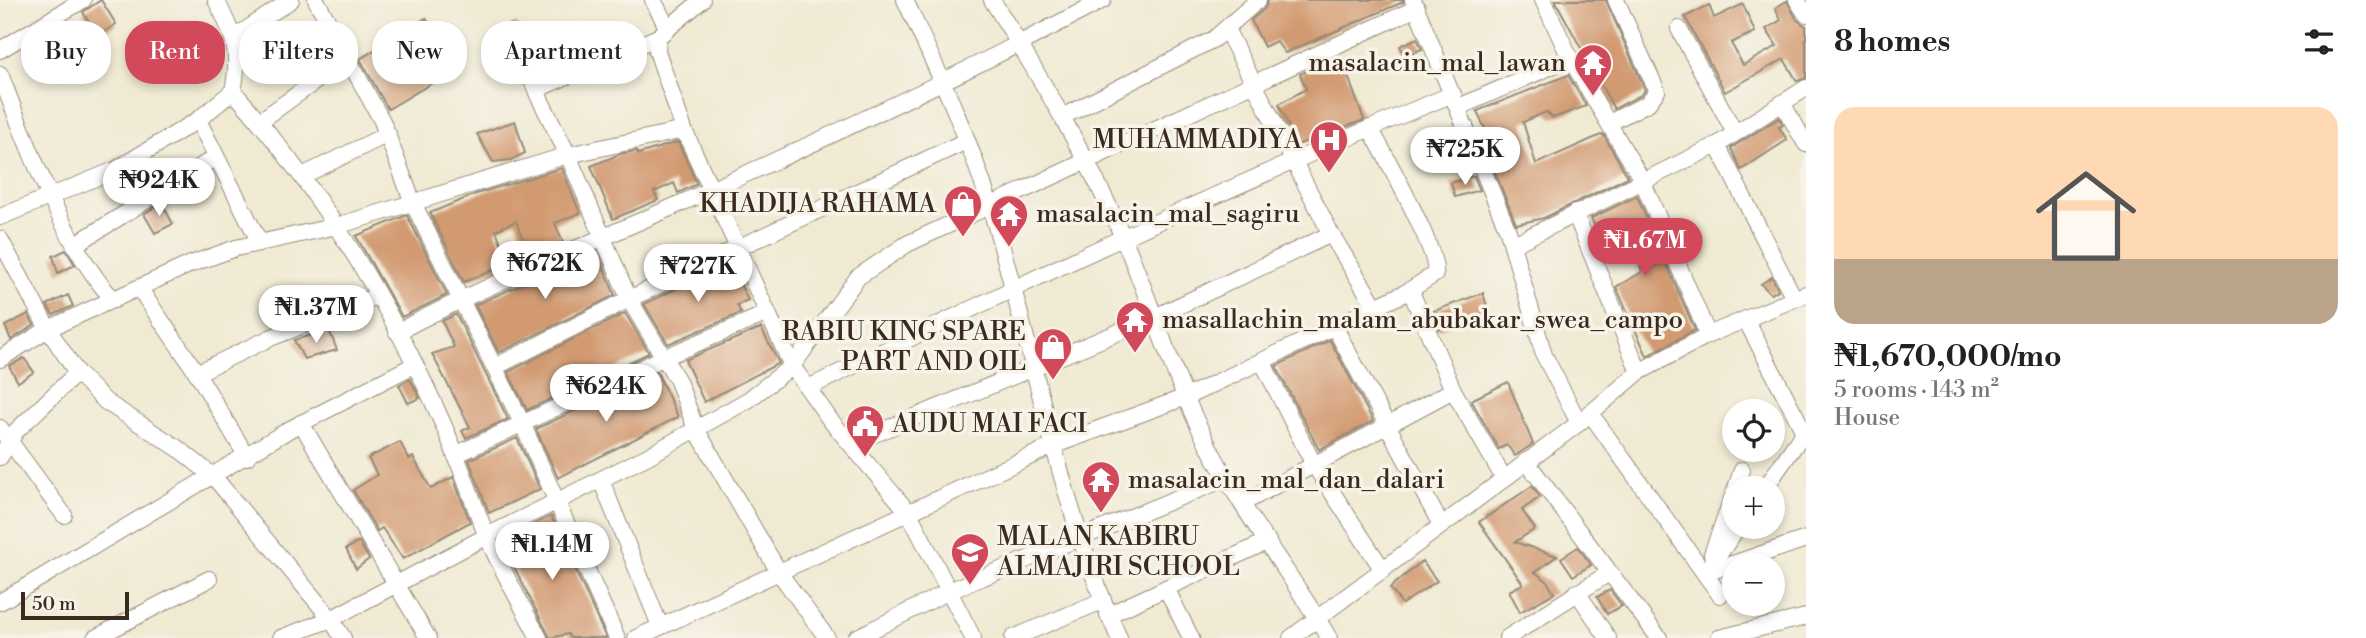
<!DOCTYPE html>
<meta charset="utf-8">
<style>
body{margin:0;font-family:"Libre Bodoni",serif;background:#f2f2f2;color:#222;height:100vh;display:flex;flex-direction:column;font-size:26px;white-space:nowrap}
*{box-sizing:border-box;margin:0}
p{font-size:23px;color:#767676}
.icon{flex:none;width:38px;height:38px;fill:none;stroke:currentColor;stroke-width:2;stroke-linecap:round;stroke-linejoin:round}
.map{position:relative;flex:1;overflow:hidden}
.side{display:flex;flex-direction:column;background:#fff;width:560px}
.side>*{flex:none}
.top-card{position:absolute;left:21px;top:21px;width:665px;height:63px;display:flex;gap:14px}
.buttons{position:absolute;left:1722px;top:399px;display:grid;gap:14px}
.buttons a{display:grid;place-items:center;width:63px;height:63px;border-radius:50%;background:#fff;box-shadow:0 4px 10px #0003;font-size:35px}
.scale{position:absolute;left:21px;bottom:18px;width:108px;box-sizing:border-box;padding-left:7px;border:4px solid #3b2a1e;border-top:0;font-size:19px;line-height:24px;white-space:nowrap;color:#3b2a1e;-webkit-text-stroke:5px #f7f3e8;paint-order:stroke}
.price{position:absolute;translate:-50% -60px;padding:0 16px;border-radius:24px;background:#fff;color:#222;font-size:23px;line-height:46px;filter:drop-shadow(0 2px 4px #0008)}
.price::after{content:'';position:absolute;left:50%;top:42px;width:21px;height:16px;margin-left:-10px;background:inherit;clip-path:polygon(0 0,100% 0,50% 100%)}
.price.selected{background:#d1495b;color:#fff}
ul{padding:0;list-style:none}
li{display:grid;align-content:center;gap:14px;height:371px;padding:0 28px}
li+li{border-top:2px solid #e0e0e0}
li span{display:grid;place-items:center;height:217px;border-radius:21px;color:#555}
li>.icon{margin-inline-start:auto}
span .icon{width:126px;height:126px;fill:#fffc;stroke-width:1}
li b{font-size:30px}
h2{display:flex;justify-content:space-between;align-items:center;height:84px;padding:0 28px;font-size:30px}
.pill{padding:0 24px;border-radius:28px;background:#fff;box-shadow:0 4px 10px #0003;font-size:24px;line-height:63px}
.pill.selected{background:#d1495b;color:#fff}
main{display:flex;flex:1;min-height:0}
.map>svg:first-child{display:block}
</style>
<main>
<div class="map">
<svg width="1806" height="638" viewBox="0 0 1806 638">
<rect width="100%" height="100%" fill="#f7f3e8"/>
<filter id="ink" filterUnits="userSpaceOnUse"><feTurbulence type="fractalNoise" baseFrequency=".0143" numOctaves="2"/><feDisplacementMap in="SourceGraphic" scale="14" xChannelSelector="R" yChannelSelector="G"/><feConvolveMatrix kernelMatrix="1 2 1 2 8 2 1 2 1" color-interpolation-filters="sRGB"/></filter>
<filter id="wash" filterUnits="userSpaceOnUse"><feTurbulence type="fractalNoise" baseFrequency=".00686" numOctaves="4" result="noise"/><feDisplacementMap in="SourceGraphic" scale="28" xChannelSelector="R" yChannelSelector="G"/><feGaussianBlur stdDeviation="1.57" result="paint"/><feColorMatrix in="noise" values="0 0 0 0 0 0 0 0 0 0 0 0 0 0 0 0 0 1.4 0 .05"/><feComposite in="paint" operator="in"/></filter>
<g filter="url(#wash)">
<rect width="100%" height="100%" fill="#f0ead3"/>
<g id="blocks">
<g fill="#d29a71">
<polygon points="101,0 116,24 97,37 83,12"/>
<polygon points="1268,0 1403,0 1403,2 1285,53 1276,41 1264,47 1251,20 1265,8"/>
<polygon points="1555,0 1606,0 1645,90 1641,95 1614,109"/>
<polygon points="1787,1 1797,20 1806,26 1806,78 1797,81 1784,59 1725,92 1685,17 1709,5 1714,18 1743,4 1755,32 1731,43 1743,65 1777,46 1766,29 1781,20 1775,8"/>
<polygon points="426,18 454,70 388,109 360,59"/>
<polygon points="1417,38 1422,49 1405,56 1400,46"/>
<polygon points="1341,57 1364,120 1297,145 1279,104 1306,89 1300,74"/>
<polygon points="1568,75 1586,106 1553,118 1546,112 1523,122 1536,164 1603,134 1628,177 1544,218 1516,224 1494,170 1486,141 1490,140 1477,111"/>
<polygon points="1779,118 1783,125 1779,127 1787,140 1741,170 1731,148"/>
<polygon points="515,121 525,153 511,160 493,162 477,134"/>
<polygon points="678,142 697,184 678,193 674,183 654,192 658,200 613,219 591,166 620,154 637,151 638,154"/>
<polygon points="562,168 580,213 555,223 563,243 530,256 516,221 496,230 509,264 464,282 430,213 476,194"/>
<polygon points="1474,176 1480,190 1455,197 1451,183"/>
<polygon points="1637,196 1695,330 1647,356 1616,287 1642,272 1635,244 1608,255 1591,218"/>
<polygon points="162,203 173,224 155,233 144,214"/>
<polygon points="407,215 447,295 402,317 356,236"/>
<polygon points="66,250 75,265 58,273 53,256"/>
<polygon points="597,251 615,295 499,353 475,305"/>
<polygon points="730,263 748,300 737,305 741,313 668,344 644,304"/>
<polygon points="1772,277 1778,290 1771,294 1761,284"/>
<polygon points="1483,293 1489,313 1438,329 1431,312"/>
<polygon points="68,295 73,306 53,315 47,305"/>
<polygon points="625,313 649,353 527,410 508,372"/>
<polygon points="28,314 34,325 11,340 5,326"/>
<polygon points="456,314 508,419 466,438 462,431 470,427 432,354 454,347 442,321"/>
<polygon points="761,328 779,363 704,402 685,360"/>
<polygon points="329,330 337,350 304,359 294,340"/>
<polygon points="1330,340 1373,421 1319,450 1276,366"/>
<polygon points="24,358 34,372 18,382 9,366"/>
<polygon points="657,372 678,417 558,478 536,429"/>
<polygon points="410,379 420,398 408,403 399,385"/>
<polygon points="1508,382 1533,444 1515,456 1507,445 1499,449 1471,400"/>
<polygon points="517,438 540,489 489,513 469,460"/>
<polygon points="400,442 409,459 413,457 431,489 453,477 470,522 403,559 382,528 377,531 353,490 377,475 368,458"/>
<polygon points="1532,486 1540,497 1522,510 1535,529 1515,542 1557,556 1535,572 1547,581 1554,593 1520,612 1509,591 1523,584 1479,522"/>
<polygon points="551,516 606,638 570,638 568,634 550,638 501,541"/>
<polygon points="359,542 369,559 356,569 346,549"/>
<polygon points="1578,547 1591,565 1573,576 1561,558"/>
<polygon points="1422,561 1437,581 1402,604 1390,588"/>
<polygon points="1610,590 1622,606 1607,614 1597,597"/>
</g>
</g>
</g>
<g filter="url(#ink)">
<use href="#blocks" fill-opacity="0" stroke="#968a78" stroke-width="2"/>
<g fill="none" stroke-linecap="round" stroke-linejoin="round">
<g stroke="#968a78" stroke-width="18">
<g id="minor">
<path d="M216 0C234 35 241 52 233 91 320 189 390 304 443 424 459 460 471 498 486 534 501 569 521 604 539 638"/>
<polyline points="316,0 382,121 413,203 522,423 617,638"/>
<polyline points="653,0 667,27"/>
<polyline points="702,0 658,37 657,51 684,130 792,366 831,421 909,513 973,638"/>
<path d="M905 0C936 67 969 136 990 206 1034 349 1057 501 1119 638"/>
<path d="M992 0C1040 77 1086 154 1123 237 1153 307 1174 381 1210 449 1244 514 1291 574 1329 638"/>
<polyline points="1413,0 1508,231 1544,355 1579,423"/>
<polyline points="1543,0 1570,58 1642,180 1708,335"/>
<polyline points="1797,0 1806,14"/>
<polyline points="1226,29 1331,234 1375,306"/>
<polyline points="1679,29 1735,133"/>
<polyline points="512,32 538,95"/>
<polyline points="235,37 291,0"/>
<polyline points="658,37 542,87 538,95 568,155 629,299 678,381 696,429 780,574 827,638"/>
<polyline points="0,50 83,0"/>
<path d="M0 74C26 141 65 249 114 300"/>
<polyline points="1782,103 1806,144"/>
<polyline points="1459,107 1570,58"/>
<polyline points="1064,116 1214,39 1258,0"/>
<polyline points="198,120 260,243"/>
<polyline points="260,121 348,58"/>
<polyline points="1609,123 1648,103 1657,91 1616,0"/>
<path d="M1370 128C1383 152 1440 253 1435 274L1407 292"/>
<polyline points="1717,145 1794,298"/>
<polyline points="302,176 388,134"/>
<polyline points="1575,213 1639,372"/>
<polyline points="0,217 115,170 198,120 233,91"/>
<polyline points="0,239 48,329 77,373 106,402 179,449 214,477 331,619 343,638"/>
<polyline points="76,244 216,157"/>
<polyline points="1512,245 1717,145 1806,88"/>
<polyline points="139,288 197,373 247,457"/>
<polyline points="1746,320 1804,432 1765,488"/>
<polyline points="1334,326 1441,525"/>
<path d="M397 332C487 284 583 247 677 205 821 141 964 74 1103 0"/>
<polyline points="0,359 48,329 191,264 236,248 337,226 568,155 684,130"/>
<polyline points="1262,361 1313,463 1383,570"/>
<polyline points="495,367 629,299 966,141"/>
<polyline points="197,373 270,338 377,296"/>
<path d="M808 388C1020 284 1234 183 1453 94"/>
<polyline points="1590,413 1720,595"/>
<polyline points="301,423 428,638"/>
<polyline points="0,428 64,515"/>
<polyline points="853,443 1155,317 1331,234"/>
<polyline points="455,455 665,357 768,313"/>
<polyline points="0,457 16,431 77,373"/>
<polyline points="1526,461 1659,638"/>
<polyline points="601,480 660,626"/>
<polyline points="1736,488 1742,470"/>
<polyline points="1243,503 1453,390"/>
<polyline points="1738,527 1706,573 1806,539"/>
<polyline points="1712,554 1734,493"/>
<polyline points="1166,588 1191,638"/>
<polyline points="1577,592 1608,638"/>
<polyline points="0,602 292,428 414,365"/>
<polyline points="1108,615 1268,541"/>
<polyline points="95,638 209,579"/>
<polyline points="281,638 331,619 487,536 648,456 748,400 792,366 858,277 907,244 1417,8"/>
<polyline points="636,638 1055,445 1186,397 1407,292 1412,294 1453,390 1503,477"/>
<polyline points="856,638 949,591 1227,478"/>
<polyline points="1013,638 1102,601"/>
<polyline points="1291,638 1579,423 1639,372 1708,335 1806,294"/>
<polyline points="1507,638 1609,573"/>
<polyline points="1719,638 1806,617"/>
</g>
</g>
<use href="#minor" stroke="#fff" stroke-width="16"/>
</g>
</g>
<defs>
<g id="temple-pin" transform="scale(2.0125)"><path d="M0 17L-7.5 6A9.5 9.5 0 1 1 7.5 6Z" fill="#d1495b" stroke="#f7f3e8"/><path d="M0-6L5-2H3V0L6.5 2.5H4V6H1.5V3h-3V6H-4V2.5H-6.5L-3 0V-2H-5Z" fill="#fff"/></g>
<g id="hospital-pin" transform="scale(2.0125)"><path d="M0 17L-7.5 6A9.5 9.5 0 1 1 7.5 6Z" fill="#d1495b" stroke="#f7f3e8"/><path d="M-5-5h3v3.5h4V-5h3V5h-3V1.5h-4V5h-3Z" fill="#fff"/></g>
<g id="shop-pin" transform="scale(2.0125)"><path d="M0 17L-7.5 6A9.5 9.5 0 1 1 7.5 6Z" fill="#d1495b" stroke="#f7f3e8"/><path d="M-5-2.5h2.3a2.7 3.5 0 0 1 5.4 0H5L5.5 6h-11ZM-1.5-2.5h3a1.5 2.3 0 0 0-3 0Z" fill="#fff"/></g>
<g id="civic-pin" transform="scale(2.0125)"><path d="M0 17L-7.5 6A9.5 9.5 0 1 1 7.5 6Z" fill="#d1495b" stroke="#f7f3e8"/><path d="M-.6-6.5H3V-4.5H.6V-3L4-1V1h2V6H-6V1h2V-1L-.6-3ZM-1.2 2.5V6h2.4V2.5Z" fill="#fff"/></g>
<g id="school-pin" transform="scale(2.0125)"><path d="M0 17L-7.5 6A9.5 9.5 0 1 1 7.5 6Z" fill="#d1495b" stroke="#f7f3e8"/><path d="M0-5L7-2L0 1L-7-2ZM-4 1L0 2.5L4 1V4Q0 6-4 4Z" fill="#fff"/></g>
</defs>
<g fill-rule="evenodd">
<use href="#temple-pin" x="1593" y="63"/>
<use href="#hospital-pin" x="1329" y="140"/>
<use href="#shop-pin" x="963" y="204"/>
<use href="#temple-pin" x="1009" y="214"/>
<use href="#temple-pin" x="1135" y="320"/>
<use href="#shop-pin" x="1053" y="347"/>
<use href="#civic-pin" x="865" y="424"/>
<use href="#temple-pin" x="1101" y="480"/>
<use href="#school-pin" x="970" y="552"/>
</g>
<g text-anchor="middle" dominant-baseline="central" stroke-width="7" stroke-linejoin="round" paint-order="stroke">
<g font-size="26" fill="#3b2a1e" stroke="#f7f3e8" text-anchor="start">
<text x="1566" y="63" text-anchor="end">masalacin_mal_lawan</text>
<text x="1302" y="140" text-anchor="end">MUHAMMADIYA</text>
<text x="936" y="204" text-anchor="end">KHADIJA RAHAMA</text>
<text x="1036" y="214">masalacin_mal_sagiru</text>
<text x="1162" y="320">masallachin_malam_abubakar_swea_campo</text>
<text x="1026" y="332" text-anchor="end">RABIU KING SPARE<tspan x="1026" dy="30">PART AND OIL</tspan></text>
<text x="892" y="424">AUDU MAI FACI</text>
<text x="1128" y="480">masalacin_mal_dan_dalari</text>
<text x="997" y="537">MALAN KABIRU<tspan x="997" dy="30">ALMAJIRI SCHOOL</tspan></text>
</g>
</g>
</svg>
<div class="buttons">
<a><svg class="icon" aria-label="locate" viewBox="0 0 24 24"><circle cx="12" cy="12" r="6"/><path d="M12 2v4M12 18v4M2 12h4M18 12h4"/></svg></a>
<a>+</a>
<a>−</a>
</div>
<div class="scale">50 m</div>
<b class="price" style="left:1465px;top:187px">₦725K</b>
<b class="price" style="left:159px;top:218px">₦924K</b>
<b class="price selected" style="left:1645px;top:278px">₦1.67M</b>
<b class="price" style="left:545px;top:301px">₦672K</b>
<b class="price" style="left:698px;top:304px">₦727K</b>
<b class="price" style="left:316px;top:345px">₦1.37M</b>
<b class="price" style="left:606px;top:424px">₦624K</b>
<b class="price" style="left:552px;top:582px">₦1.14M</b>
<div class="top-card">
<a class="pill">Buy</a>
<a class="pill selected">Rent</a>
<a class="pill">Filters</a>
<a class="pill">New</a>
<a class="pill">Apartment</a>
</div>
</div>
<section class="side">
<h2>8 homes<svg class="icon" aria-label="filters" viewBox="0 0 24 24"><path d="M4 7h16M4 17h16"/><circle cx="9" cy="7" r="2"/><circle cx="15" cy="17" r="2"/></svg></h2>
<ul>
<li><span style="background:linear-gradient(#ffd9b3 70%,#b9a48a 0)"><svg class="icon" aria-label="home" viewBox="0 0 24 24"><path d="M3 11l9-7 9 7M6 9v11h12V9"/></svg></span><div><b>₦1,670,000/mo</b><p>5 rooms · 143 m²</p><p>House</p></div></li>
</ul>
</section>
</main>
